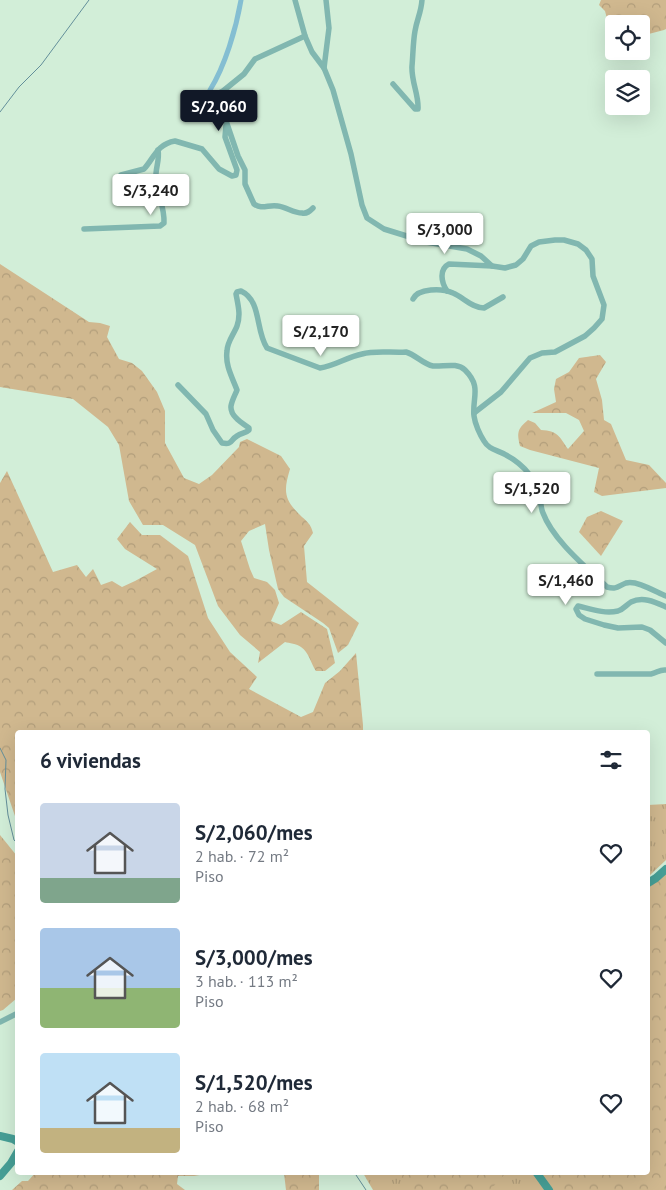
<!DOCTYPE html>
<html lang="es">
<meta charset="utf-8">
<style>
body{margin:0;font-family:"PT Sans",sans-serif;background:#f2f2f3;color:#1f2937;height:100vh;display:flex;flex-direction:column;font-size:19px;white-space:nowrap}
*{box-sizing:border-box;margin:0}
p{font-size:16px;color:#747a83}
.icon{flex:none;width:28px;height:28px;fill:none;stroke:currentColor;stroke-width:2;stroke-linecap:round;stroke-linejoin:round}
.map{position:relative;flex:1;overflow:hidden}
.sheet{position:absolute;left:15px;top:730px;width:635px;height:445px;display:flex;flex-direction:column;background:#fff;border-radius:5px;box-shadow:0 5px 20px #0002}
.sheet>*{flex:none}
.buttons{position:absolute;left:605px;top:15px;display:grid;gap:10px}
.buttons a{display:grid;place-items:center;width:45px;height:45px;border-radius:5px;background:#fff;box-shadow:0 5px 20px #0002;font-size:25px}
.price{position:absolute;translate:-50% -42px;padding:0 11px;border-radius:5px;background:#fff;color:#222;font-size:16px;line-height:32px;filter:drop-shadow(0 1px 2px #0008)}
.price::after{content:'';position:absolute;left:50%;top:30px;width:15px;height:11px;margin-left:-8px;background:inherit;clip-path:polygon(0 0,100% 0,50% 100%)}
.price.active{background:#111827;color:#fff}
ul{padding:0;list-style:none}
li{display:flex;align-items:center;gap:15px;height:125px;padding:0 25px}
li span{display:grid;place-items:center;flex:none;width:140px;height:100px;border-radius:5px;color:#555}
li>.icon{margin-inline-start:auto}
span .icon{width:60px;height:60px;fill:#fffc;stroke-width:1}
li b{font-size:21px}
h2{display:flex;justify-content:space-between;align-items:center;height:60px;padding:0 25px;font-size:21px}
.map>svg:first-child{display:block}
</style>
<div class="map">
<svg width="666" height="1190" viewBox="0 0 666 1190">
<defs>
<pattern id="grass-tufts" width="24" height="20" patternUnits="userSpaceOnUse" patternTransform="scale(1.25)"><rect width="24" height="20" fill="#d0b88f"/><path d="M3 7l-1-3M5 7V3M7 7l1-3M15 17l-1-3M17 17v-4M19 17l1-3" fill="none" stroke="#b29e7b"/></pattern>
<pattern id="forest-crowns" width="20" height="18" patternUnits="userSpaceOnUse" patternTransform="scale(1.25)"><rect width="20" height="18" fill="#d0b88f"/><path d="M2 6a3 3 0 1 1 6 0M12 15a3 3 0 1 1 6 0" fill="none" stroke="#b29e7b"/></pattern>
</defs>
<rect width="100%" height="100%" fill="#d2eed8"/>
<g fill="url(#grass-tufts)">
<polygon points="666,804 666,860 648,877 648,805"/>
<polygon points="363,1173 539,1173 553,1190 373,1190"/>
</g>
<g fill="url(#forest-crowns)">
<polygon points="601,0 666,0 666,29 664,30 641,36 641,24 614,24 614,34 611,34 605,11 599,5"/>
<path d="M0 264 89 322 100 323 110 326 107 337 119 359 132 363 142 371 157 392 165 411V443L184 478 199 484 212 475 239 447 240 442 247 439 281 456 290 469C283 492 284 500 302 517 308 522 311 525 313 533L304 546 307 582 359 623 348 645 338 653 329 628 323 623 284 597 278 589 269 550 265 524 249 531 241 541 250 569 254 578 267 582 275 590 279 603 271 621 281 625 301 612 327 629 335 663 325 671H316C311 664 309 652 301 647 297 644 289 643 285 642L258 663 260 652 240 635 218 606 195 545 163 525H143L129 501 119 445 108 427 73 399 0 387Z"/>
<path d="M600 355 606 362 596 379 602 400 604 420 611 424 626 460 649 465 666 483V488L602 496 594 492 599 468 530 450 520 446C517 433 517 429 528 420L535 423 541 430C558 431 559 436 568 449L584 431 579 420 566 413H532L556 402 554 389 556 379 569 372 579 358Z"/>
<polygon points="7,471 53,572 77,565 86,577 93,569 101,585 112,581 122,587 135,581 157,569 125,549 117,539 130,522 142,535 160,535 188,556 208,618 230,652 257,677 249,689 301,717 313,712 325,683 340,671 356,653 363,725 363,732 18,732 17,822 0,772 0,483"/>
<polygon points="601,511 623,521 601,556 579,532 587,517"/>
<polygon points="0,835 17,856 17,998 3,1010 0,1011"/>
<polygon points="666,870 666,1190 551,1190 537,1173 648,1172 648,883"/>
<polygon points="36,1172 211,1172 211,1173 194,1176 178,1176 177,1184 185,1190 12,1190 22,1181 28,1181"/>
<polygon points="284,1173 317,1173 319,1175 319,1190 286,1190"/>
<polygon points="504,1173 505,1174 490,1190 412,1190 396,1173"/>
</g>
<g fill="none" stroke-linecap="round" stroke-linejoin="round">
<g stroke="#638f9a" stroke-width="1">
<polyline points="0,112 19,87 41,65 89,0"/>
<polyline points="0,748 6,760 5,789 8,815 14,840 18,844"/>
<polyline points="354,1172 366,1190"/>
</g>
<path stroke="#84bed2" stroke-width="5" d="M210 90C225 66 236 29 241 0"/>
<g stroke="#81b7b0" stroke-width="5.5">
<polyline points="295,0 305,36 312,52 324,68 333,90 351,154 362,205 367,218 384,229 426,242 467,249 481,256 492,266 505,268 516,265 523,259 531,246 539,242 555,240 564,240 578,244 586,250 592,259 593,276 604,305 602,319 594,328 585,336 555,352 542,353 530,358 501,392 474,413"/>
<path d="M305 36 255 59 244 74 223 91 213 96V102L224 115 238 156 245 170V184L254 204C262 210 269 204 278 206 286 207 294 213 302 213 307 214 310 211 313 208"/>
<polyline points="324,68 329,28 326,0"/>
<path d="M393 84 415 109H418C419 95 411 81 412 66 413 55 413 42 415 31 417 19 421 13 422 0"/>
<path d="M121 175 144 169C154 158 157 144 175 141L202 149 219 169 232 176 236 175 237 170 225 137 226 125"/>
<path d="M84 229 160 226 164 223C165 208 157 193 156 178 155 169 160 160 158 150"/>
<path d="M447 291C441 282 439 269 449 264L492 266"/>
<path d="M413 299C418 288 442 288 453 293 463 297 472 308 484 308L503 297"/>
<path d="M178 385 206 414 213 430 222 443C233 445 230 440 237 436 241 433 246 433 249 430V428C242 423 230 416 231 406 232 400 235 395 237 390 232 377 225 365 227 351 227 342 234 334 237 326 241 315 238 305 236 294L237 292 241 291C262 301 255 330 267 348L320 368C335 366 347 357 362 354 375 350 392 353 406 352 416 355 423 364 433 366 443 367 457 362 465 370 482 387 472 397 474 416 475 424 480 435 484 441 489 450 498 450 506 455 514 459 524 467 529 474 534 481 538 490 540 498 541 503 541 509 543 513 553 540 586 567 607 587 617 590 618 586 626 583 637 580 656 592 666 596"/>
<path d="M666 607C655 602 643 596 631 602 626 605 624 609 618 611 604 614 591 609 578 606L576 609 579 615 585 619 604 625 618 628 642 627 650 630 666 643"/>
<path d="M597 674H651C657 673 660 669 666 670"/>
<polyline points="0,1022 18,1013"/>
</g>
<g stroke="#469f96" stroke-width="8">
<polyline points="648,883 656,878 666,869"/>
<polyline points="0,1136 13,1139 18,1142"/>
<polyline points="536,1172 549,1190"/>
<polyline points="0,1176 11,1163 18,1151"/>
</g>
</g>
</svg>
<div class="buttons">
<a><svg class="icon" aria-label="locate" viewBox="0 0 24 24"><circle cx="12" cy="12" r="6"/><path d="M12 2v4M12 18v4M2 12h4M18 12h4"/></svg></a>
<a><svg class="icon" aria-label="layers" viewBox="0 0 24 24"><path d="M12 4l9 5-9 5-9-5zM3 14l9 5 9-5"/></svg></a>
</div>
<b class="price active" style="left:219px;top:132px">S/2,060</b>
<b class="price" style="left:151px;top:216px">S/3,240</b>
<b class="price" style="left:445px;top:255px">S/3,000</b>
<b class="price" style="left:321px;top:357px">S/2,170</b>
<b class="price" style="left:532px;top:514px">S/1,520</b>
<b class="price" style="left:566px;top:606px">S/1,460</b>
<section class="sheet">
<h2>6 viviendas<svg class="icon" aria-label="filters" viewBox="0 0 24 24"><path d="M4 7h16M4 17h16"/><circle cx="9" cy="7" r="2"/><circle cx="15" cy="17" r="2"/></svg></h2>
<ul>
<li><span style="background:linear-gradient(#c9d6e8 75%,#7fa58c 0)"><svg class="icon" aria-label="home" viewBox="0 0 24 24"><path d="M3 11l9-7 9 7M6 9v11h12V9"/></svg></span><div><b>S/2,060/mes</b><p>2 hab. · 72 m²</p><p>Piso</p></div><svg class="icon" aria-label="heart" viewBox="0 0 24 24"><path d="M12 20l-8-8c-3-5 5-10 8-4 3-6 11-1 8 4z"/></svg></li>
<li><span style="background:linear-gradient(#a9c7e8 60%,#8fb573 0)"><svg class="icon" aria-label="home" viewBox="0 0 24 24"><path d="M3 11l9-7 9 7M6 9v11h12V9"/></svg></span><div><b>S/3,000/mes</b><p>3 hab. · 113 m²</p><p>Piso</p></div><svg class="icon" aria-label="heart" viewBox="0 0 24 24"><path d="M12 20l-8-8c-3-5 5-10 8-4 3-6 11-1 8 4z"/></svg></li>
<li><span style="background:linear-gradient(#bfe0f5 75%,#c2b280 0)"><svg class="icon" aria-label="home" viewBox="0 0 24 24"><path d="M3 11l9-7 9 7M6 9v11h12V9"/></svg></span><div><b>S/1,520/mes</b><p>2 hab. · 68 m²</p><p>Piso</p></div><svg class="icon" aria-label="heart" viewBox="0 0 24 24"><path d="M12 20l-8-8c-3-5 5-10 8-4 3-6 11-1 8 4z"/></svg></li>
</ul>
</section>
</div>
